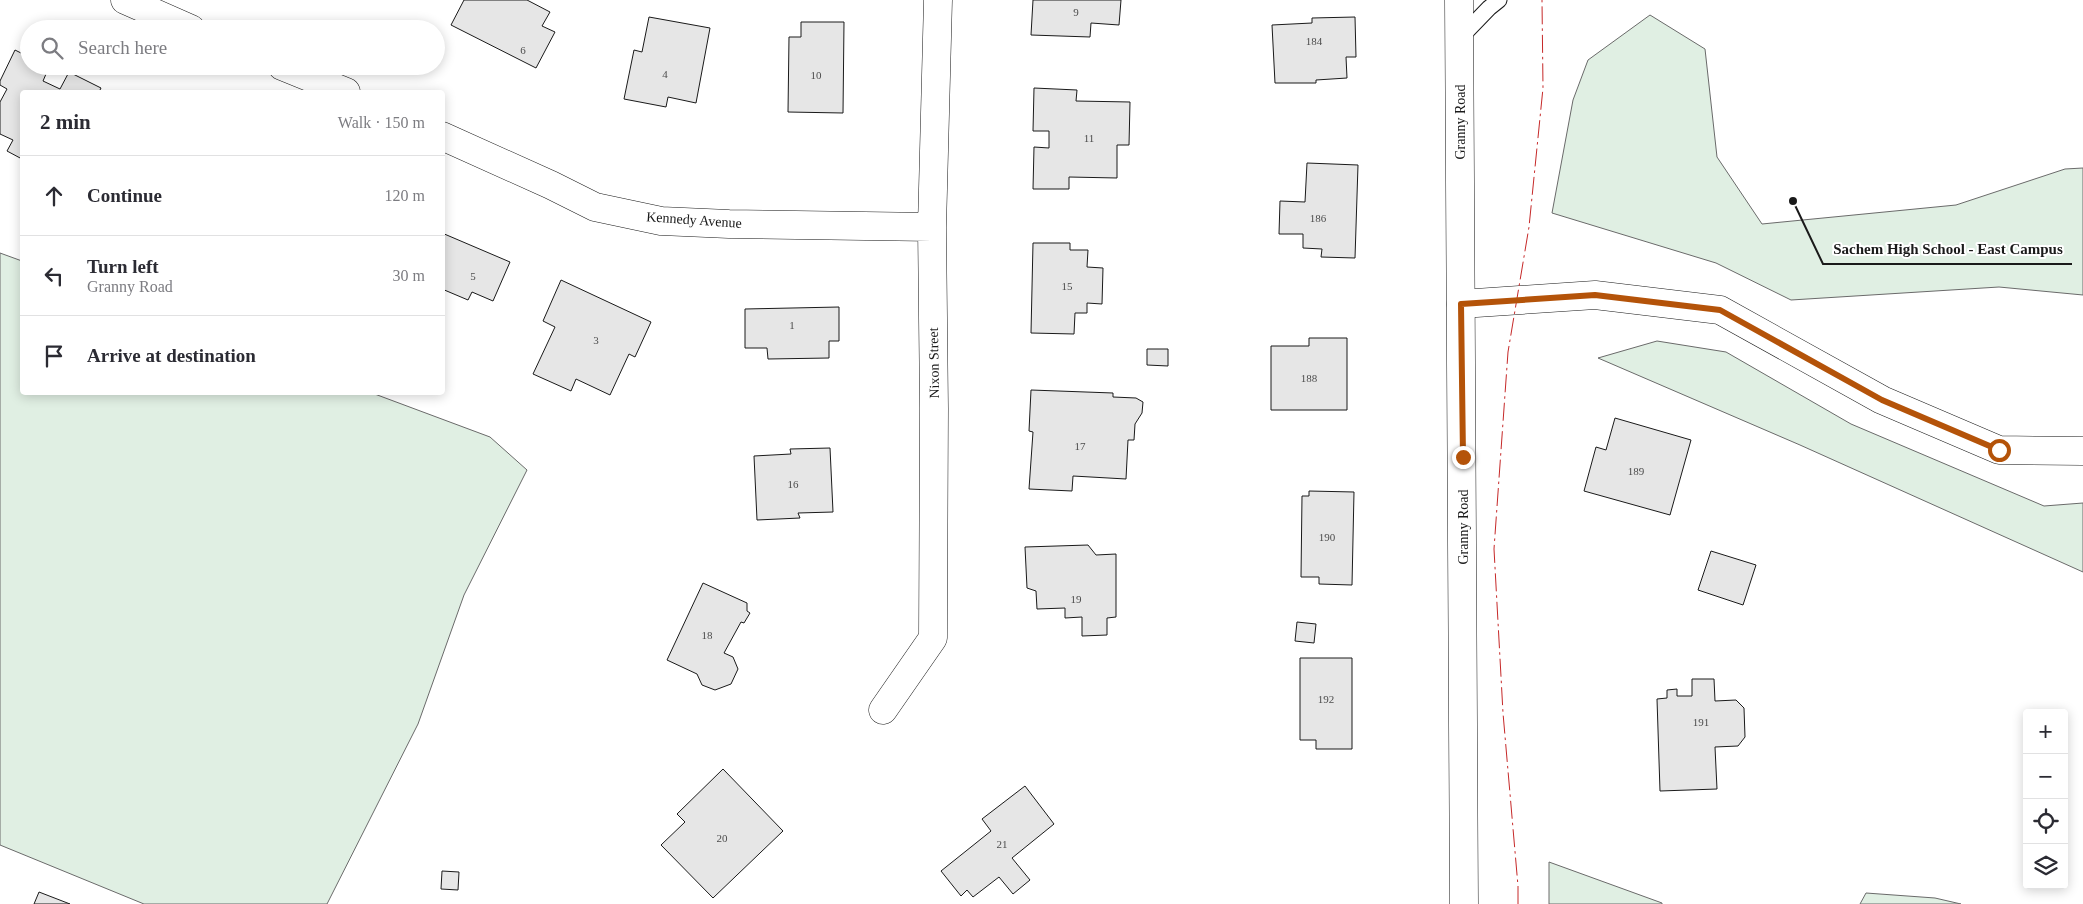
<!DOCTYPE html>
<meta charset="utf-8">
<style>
:root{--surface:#fff;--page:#f7f7f7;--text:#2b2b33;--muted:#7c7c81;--line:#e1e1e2}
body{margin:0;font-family:"Times New Roman",serif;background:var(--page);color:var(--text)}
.controls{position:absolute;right:15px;bottom:15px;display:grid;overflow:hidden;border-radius:5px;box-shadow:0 2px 12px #0003}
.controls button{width:45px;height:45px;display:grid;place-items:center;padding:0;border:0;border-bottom:1px solid var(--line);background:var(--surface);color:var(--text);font:25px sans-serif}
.stop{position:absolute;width:15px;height:15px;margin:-11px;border:4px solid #b45309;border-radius:50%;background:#fff}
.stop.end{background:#b45309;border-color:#fff;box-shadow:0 1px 5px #0008}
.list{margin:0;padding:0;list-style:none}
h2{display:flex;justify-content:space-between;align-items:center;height:65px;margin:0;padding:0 20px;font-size:21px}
h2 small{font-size:16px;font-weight:400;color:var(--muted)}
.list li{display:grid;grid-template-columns:32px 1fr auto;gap:15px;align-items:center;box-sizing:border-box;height:80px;padding:0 20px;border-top:1px solid var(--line)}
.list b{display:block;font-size:19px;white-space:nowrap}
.list p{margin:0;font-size:16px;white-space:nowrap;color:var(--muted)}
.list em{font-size:16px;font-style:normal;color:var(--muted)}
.icon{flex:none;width:28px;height:28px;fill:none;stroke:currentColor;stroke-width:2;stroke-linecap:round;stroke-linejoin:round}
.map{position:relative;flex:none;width:2083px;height:904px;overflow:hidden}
.search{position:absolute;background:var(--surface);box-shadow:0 2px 12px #0003;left:20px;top:20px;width:425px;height:55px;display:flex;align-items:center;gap:12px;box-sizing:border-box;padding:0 18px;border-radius:28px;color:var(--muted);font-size:19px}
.panel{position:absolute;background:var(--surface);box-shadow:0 2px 12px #0003;left:20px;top:90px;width:425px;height:305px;border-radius:5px}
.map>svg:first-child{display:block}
.green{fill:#e0efe3;stroke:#6a6a6a}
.building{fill:#e6e6e6;stroke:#1a1a1a}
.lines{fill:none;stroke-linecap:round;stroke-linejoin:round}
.service-casing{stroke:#1a1a1a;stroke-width:17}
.minor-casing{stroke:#1a1a1a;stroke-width:29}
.tertiary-casing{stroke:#1a1a1a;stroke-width:29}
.service{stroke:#fff;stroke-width:15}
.minor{stroke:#fff;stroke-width:28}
.tertiary{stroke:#fff;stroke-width:28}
.power{stroke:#c62828;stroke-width:1;stroke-dasharray:18 4 2.5 4;stroke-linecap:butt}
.route{stroke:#b45309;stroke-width:6}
.labels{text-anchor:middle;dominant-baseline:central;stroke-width:4;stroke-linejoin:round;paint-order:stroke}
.number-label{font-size:11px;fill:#4d4d4d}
.street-label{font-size:14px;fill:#1a1a1a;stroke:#fff}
.leader{fill:none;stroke:#1a1a1a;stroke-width:2}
.callout-dot{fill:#1a1a1a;stroke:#fff;stroke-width:2}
.callout-label{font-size:15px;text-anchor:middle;font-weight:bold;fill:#1a1a1a;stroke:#fff;stroke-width:4;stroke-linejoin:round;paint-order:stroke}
</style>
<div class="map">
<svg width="2083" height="904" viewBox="0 0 2083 904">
<rect width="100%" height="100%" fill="#fff"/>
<path class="green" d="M1650 15 1705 49 1717 157 1762 224 1956 205 2065 169 2083 168V295L1999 287 1791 300 1716 263 1552 213 1573 100 1588 60Z
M0 253 22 261V392L372 393 490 437 527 470 464 595 418 724 327 904H144L0 845Z
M1657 341 1726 352 1851 424 2044 506 2083 503V572L1800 445 1598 358Z
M1549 862 1662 903V904H1549Z
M1866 893 1935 898 1961 904H1860Z"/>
<path class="building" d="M464 0H527L550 12 542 26 555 32 536 68 451 25Z
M1033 0H1121L1119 25 1091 23 1090 37 1031 35Z
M649 17 710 28 696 103 668 97 666 107 624 99 634 50 642 52Z
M1355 17 1356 57H1346L1347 78 1316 80V83H1275L1272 25 1312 23V18Z
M801 22H844L843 113 788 112 789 37H801Z
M15 50 29 57V66L49 67 43 81 60 89 69 72 101 88 99 92H22V159L7 151 13 140 0 134V102L7 89 0 85V81Z
M1034 88 1077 90 1076 101 1130 102 1129 145H1117V178L1069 177V189H1033L1034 147 1049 148V131H1033Z
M1307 163 1358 165 1355 258 1321 257 1322 249 1303 248V234H1279L1280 201 1305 202Z
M442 233 510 262 493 301 472 292 468 300 442 289Z
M1033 243H1070V250H1088L1087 267 1103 268 1102 304 1087 303V313H1075L1074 334 1031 333Z
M561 280 651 322 635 357 629 354 610 395 576 379 571 391 533 374 555 327 543 321Z
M839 307V341H829V358L768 359 767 348H745V309Z
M1309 338H1347V410H1271V346H1309Z
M1147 349H1168V366L1147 365Z
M1031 390 1113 393V397L1136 398 1143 402 1142 413 1135 424 1134 440H1128L1126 479 1073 476 1072 491 1029 489 1033 432 1029 431Z
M1615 418 1691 440 1670 515 1584 491 1596 447 1606 450Z
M830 448 833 512 798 513 800 518 757 520 754 456 791 454 790 449Z
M1309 491 1354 492 1352 585 1319 584V577H1301L1302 496H1309Z
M1088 545 1096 555 1116 554V617L1107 618V635L1082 636V617L1065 618V608L1037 609 1036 591 1027 588 1025 547Z
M1711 551 1756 565 1743 605 1698 590Z
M703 583 747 603V611L750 613 744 623 741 622 724 653 733 657 738 669 731 684 715 690 702 685 697 674 667 660Z
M1297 622 1316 624 1314 643 1295 641Z
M1300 658H1352V749H1316V740H1300Z
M1692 679H1714L1715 701 1736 700 1744 708 1745 737 1738 746 1715 747 1717 789 1660 791 1657 699 1667 698V690L1677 689V696H1692Z
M723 769 783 831 713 898 661 845 685 822 677 814Z
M1025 786 1054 824 1012 858 1030 880 1013 894 999 877 973 897 967 890 961 896 941 871 991 831 982 819Z
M442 871 459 872 458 890 441 889Z
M39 892 70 904H34Z"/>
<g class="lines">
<g class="service-casing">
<path id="service" d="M1460 38 1489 8 1499 0"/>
</g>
<g class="minor-casing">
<path id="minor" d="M125 0 191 29
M282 66 346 92
M442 136 551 185 595 207 661 221 729 224 932 227
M1461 304 1595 295 1720 310 1882 400 1999 450 2083 451
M883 710 933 638 934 408 932 227 938 0"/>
</g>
<g class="tertiary-casing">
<path id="tertiary" d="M1459 0 1464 904"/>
</g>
<use href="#service" class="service"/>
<use href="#minor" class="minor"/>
<use href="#tertiary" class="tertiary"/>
<path class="power" d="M1518 904V886L1503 713 1494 549 1508 352 1529 227 1543 88 1542 0"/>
</g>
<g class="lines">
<path class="route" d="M1463 457 1461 304 1595 295 1720 310 1882 400 1999 450"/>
</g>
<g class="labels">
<g class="number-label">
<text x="1076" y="12">9</text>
<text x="1314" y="41">184</text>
<text x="523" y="50">6</text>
<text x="665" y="74">4</text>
<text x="816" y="75">10</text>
<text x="1089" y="138">11</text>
<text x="1318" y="218">186</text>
<text x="473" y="276">5</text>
<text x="1067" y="286">15</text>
<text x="792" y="325">1</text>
<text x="596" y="340">3</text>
<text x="1309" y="378">188</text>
<text x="1080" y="446">17</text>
<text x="1636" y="471">189</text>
<text x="793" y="484">16</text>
<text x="1327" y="537">190</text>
<text x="1076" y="599">19</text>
<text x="707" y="635">18</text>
<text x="1326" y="699">192</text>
<text x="1701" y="722">191</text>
<text x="722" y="838">20</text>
<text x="1002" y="844">21</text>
</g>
<g class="street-label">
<text transform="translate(1460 122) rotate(-90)">Granny Road</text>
<text transform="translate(694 220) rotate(4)">Kennedy Avenue</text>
<text transform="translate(934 363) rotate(-91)">Nixon Street</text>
<text transform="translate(1463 527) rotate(-90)">Granny Road</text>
</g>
</g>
<path class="leader" d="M1793 201L1823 264H2072"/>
<circle class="callout-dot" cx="1793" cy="201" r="5"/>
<g class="callout-label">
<text x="1948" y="254">Sachem High School - East Campus</text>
</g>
</svg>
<div class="controls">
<button>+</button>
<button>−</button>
<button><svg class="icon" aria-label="locate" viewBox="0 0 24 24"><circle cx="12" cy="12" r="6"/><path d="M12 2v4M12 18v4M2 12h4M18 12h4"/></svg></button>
<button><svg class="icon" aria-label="layers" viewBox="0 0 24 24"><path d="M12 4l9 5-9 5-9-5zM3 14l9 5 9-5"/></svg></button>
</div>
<div class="stop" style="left:1999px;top:450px"></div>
<div class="stop end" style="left:1463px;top:457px"></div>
<div class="search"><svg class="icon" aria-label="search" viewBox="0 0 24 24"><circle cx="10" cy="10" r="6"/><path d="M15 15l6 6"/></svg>Search here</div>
<section class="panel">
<h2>2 min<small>Walk · 150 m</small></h2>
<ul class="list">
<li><svg class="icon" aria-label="ahead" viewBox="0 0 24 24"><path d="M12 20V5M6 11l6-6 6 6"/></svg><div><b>Continue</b></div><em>120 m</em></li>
<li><svg class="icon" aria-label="left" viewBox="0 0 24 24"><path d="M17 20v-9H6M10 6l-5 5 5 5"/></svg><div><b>Turn left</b><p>Granny Road</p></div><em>30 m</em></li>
<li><svg class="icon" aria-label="arrive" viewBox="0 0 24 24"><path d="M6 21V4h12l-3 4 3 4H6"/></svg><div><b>Arrive at destination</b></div></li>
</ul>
</section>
</div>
